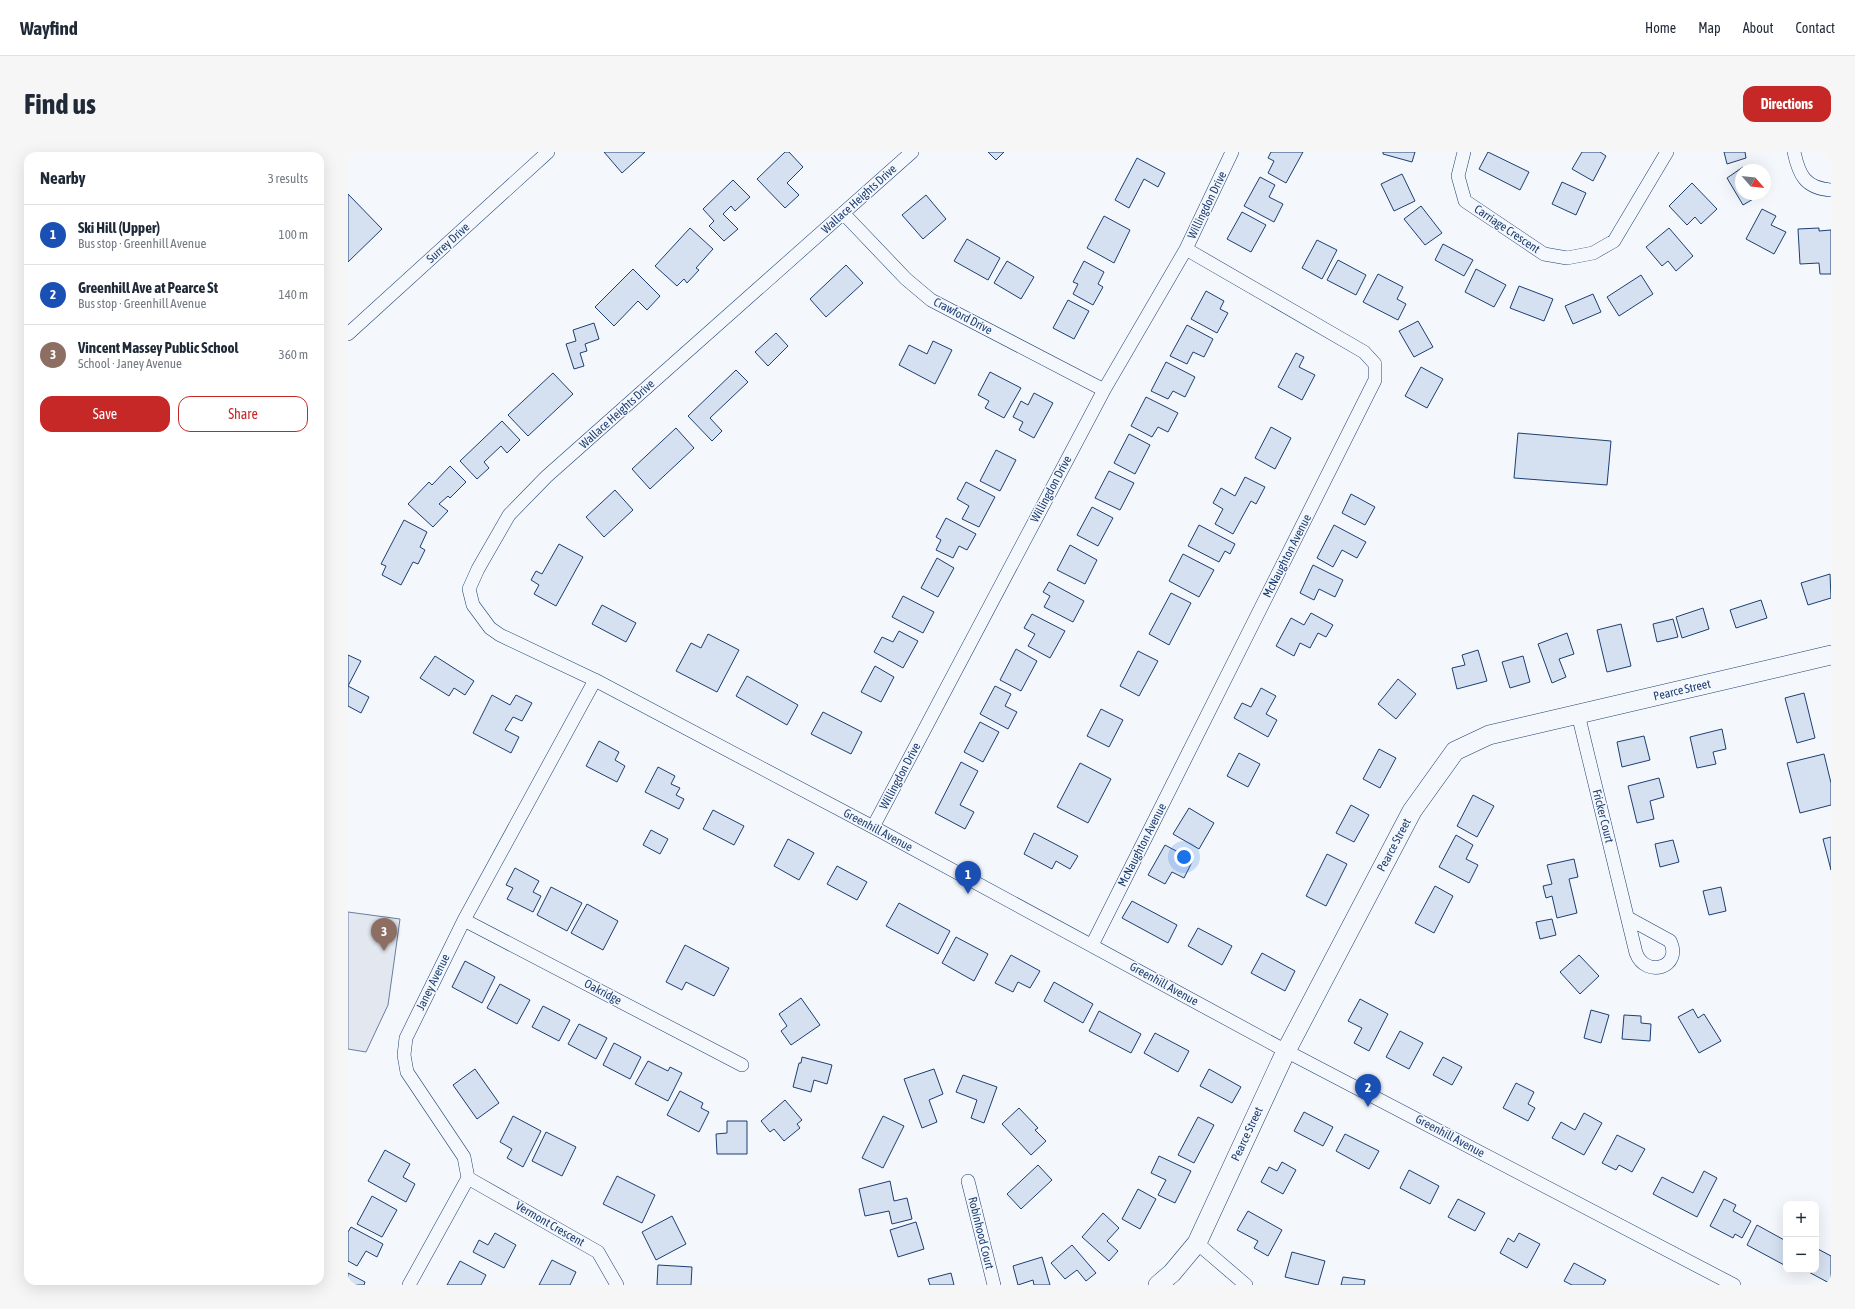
<!DOCTYPE html>
<meta charset="utf-8">
<style>
:root{--surface:#fff;--page:#f6f6f7;--text:#1f2937;--muted:#747a83;--line:#e0e1e3;--accent:#c62828}
body{margin:0;font-family:"Asap Condensed",sans-serif;background:var(--page);color:var(--text)}
.controls{position:absolute;right:12px;bottom:12px;display:grid;overflow:hidden;border-radius:8px;box-shadow:0 4px 16px #0002}
.controls button{width:36px;height:36px;display:grid;place-items:center;padding:0;border:0;border-bottom:1px solid var(--line);background:var(--surface);color:var(--text);font:20px sans-serif}
.compass{position:absolute;left:1387px;top:12px;width:36px;height:36px;border-radius:50%;background:var(--surface);box-shadow:0 4px 16px #0002;rotate:118deg}
.you{position:absolute;left:836px;top:705px;width:14px;height:14px;margin:-10px;border:3px solid #fff;border-radius:50%;background:#1a73e8;box-shadow:0 0 0 6px #1a73e833}
.badge{display:grid;place-items:center;width:26px;height:26px;border-radius:50%;background:var(--accent);color:#fff;font-size:13px;font-weight:700}
.pin{position:absolute;translate:-50% -33px;filter:drop-shadow(0 1px 2px #0008)}
.pin::after{content:'';position:absolute;top:21px;width:14px;height:12px;background:inherit;clip-path:polygon(0 0,100% 0,50% 100%)}
.list{margin:0;padding:0;list-style:none}
h2{display:flex;justify-content:space-between;align-items:center;height:52px;margin:0;padding:0 16px;font-size:17px}
h2 small{font-size:13px;font-weight:400;color:var(--muted)}
.list li{display:grid;grid-template-columns:26px 1fr auto;gap:12px;align-items:center;box-sizing:border-box;height:60px;padding:0 16px;border-top:1px solid var(--line)}
.list b{display:block;font-size:15px;white-space:nowrap}
.list p{margin:0;font-size:13px;white-space:nowrap;color:var(--muted)}
.list em{font-size:13px;font-style:normal;color:var(--muted)}
.actions{display:flex;gap:8px;padding:12px 16px}
.actions a{flex:1;padding:9px 0;border:1px solid var(--accent);border-radius:12px;text-align:center;font-size:14px;color:var(--accent)}
.actions .main{background:var(--accent);color:#fff}
.map{position:relative;flex:none;width:1483px;height:1133px;overflow:hidden;border-radius:12px}
header{display:flex;align-items:center;gap:24px;box-sizing:border-box;height:56px;padding:0 20px;background:var(--surface);border-bottom:1px solid var(--line)}
header strong{font-size:19px}
nav{display:flex;gap:22px;margin-inline-start:auto;font-size:14px}
.intro{display:flex;align-items:center;justify-content:space-between;box-sizing:border-box;height:96px;padding:0 24px}
h1{margin:0;font-size:28px}
.button{padding:10px 18px;border-radius:12px;background:var(--accent);color:#fff;font-size:14px;font-weight:700}
main{display:flex;gap:24px;padding:0 24px}
aside{flex:1;background:var(--surface);border-radius:12px;box-shadow:0 4px 16px #0002}
.map>svg:first-child{display:block}
.parking{fill:#e3e8f0;stroke:#687fa3}
.building{fill:#d5e0f0;stroke:#1d3f73}
.lines{fill:none;stroke-linecap:round;stroke-linejoin:round}
.street-casing{stroke:#1d3f73;stroke-width:14}
.secondary-casing{stroke:#1d3f73;stroke-width:20}
.street{stroke:#f4f7fb;stroke-width:13}
.secondary{stroke:#f4f7fb;stroke-width:19}
.labels{text-anchor:middle;dominant-baseline:central;stroke-width:3;stroke-linejoin:round;paint-order:stroke}
.street-label{font-size:12px;fill:#1d3f73;stroke:#f4f7fb}
</style>
<header>
<strong>Wayfind</strong>
<nav><a>Home</a><a>Map</a><a>About</a><a>Contact</a></nav>
</header>
<div class="intro"><h1>Find us</h1><a class="button">Directions</a></div>
<main>
<aside>
<h2>Nearby<small>3 results</small></h2>
<ul class="list">
<li><span class="badge" style="background:#1a4fb4">1</span><div><b>Ski Hill (Upper)</b><p>Bus stop · Greenhill Avenue</p></div><em>100 m</em></li>
<li><span class="badge" style="background:#1a4fb4">2</span><div><b>Greenhill Ave at Pearce St</b><p>Bus stop · Greenhill Avenue</p></div><em>140 m</em></li>
<li><span class="badge" style="background:#8d6e63">3</span><div><b>Vincent Massey Public School</b><p>School · Janey Avenue</p></div><em>360 m</em></li>
</ul>
<div class="actions"><a class="main">Save</a><a>Share</a></div>
</aside>
<div class="map">
<svg width="1483" height="1133" viewBox="0 0 1483 1133">
<rect width="100%" height="100%" fill="#f4f7fb"/>
<path class="parking" d="M0 760 52 767 40 853 18 900 0 897Z"/>
<path class="building" d="M256 0H297L274 21Z
M437 0H441L455 15 439 31 451 43 437 56 409 27Z
M640 0H656L648 8Z
M923 0H955L938 31 920 21 926 9 920 6Z
M1035 0H1067L1064 10 1035 2Z
M1140 0 1181 20 1172 38 1131 17Z
M1234 0H1252L1258 4 1245 29 1224 17Z
M1376 0H1397L1398 6 1379 12Z
M789 6 817 21 810 35 796 27 781 56 767 48Z
M1395 15 1397 18H1393V42L1412 43 1395 53 1379 26Z
M1054 22 1067 49 1046 59 1033 32Z
M912 25 927 33 921 45 935 52 926 70 896 54Z
M385 28 402 45 387 59 383 54 375 62 390 77 376 89 361 74 366 69 355 57Z
M1214 30 1238 41 1228 63 1204 52Z
M1344 31 1369 57 1353 72 1347 65 1339 73 1321 54Z
M0 42 34 77 0 110Z
M578 43 598 67 575 87 554 63Z
M1073 54 1094 81 1077 93 1056 67Z
M1414 57 1428 64 1423 73 1438 80 1426 102 1398 87Z
M894 60 918 73 903 100 879 87Z
M756 64 782 78 766 111 739 96Z
M342 76 365 97 348 116 351 118 339 131 336 127 329 134 307 114Z
M1321 76 1345 104 1328 119 1320 109 1314 114 1298 95Z
M1471 76V79L1483 78V122H1472L1471 111 1452 112 1450 77Z
M619 87 652 106 640 128 606 109Z
M969 88 989 98 974 127 954 116Z
M1095 92 1125 108 1116 124 1087 108Z
M990 108 1018 123 1008 143 979 128Z
M659 109 686 125 673 147 646 131Z
M736 109 756 120 750 132 755 135 745 153 725 142 730 132 725 130Z
M498 113 515 131 478 165 462 147Z
M285 117 312 144 299 158 290 149 266 174 247 155Z
M1128 117 1158 133 1146 155 1117 140Z
M1030 122 1055 135 1049 147 1058 152 1050 168 1015 150Z
M1293 123 1305 142 1271 164 1259 145Z
M1171 134 1205 147 1196 169 1162 156Z
M858 139 876 149 872 157 880 161 869 181 843 167Z
M1245 142 1253 160 1225 172 1217 154Z
M720 148 741 159 726 187 705 176Z
M1070 169 1085 195 1066 205 1051 179Z
M246 171 251 187 237 192 239 199 232 201 236 214 226 217 218 192 228 189 225 178Z
M839 173 865 187 856 205 845 200 839 212 822 204Z
M428 181 440 194 420 214 407 200Z
M585 189 604 198 587 232 551 213 561 193 579 202Z
M948 201 956 205 951 215 967 223 954 248 930 235Z
M818 210 847 225 837 245 825 239 820 247 803 239Z
M1073 215 1095 227 1079 256 1057 244Z
M388 218 400 230 362 266 374 279 364 289 340 264Z
M642 220 673 236 656 266 637 256 641 249 630 243Z
M205 221 225 242 180 284 160 263Z
M686 241 705 251 686 286 671 278 675 270 665 265 673 249 680 253Z
M798 245 830 261 820 280 810 275 804 285 783 274Z
M154 269 172 288 159 301 153 294 136 310 141 316 129 327 112 309Z
M923 275 943 286 927 317 907 306Z
M328 276 346 296 302 337 284 317Z
M1170 281 1263 289 1259 333 1166 326Z
M781 282 802 293 787 322 766 311Z
M648 298 668 308 652 339 632 329Z
M102 314 118 330 102 346 100 344 91 352 100 359 85 375 60 352 81 330 84 333Z
M761 319 786 331 772 358 747 346Z
M897 325 917 335 908 352 903 349 885 382 867 372 875 357 865 351 873 336 887 344Z
M618 330 647 345 631 375 614 367 621 354 609 347Z
M267 338 285 358 256 385 238 365Z
M1003 342 1027 355 1017 373 994 361Z
M744 355 765 366 750 394 729 383Z
M598 366 628 382 619 398 611 394 605 406 588 398 593 388 588 385Z
M56 368 79 380 72 395 77 398 70 412 65 410 53 433 34 423 38 414 33 412Z
M851 373 887 392 882 402 877 399 871 410 840 394Z
M986 373 1018 390 1009 406 994 398 985 415 969 406Z
M211 392 235 405 208 454 186 442 191 433 183 428 188 419 194 422Z
M722 393 749 408 737 432 709 418Z
M835 402 866 418 851 445 821 429Z
M589 406 606 416 590 445 573 436Z
M965 413 995 428 987 445 971 437 966 448 952 441Z
M1482 422 1483 446 1460 453 1453 431Z
M701 430 736 449 725 470 696 455 702 444 695 440Z
M823 441 843 451 821 493 801 482Z
M555 444 586 460 575 481 544 465Z
M1413 448 1419 466 1388 476 1382 458Z
M254 453 288 471 278 490 244 472Z
M1355 456 1361 477 1334 486 1328 465Z
M963 461 985 473 978 485 970 481 962 496 952 491 946 504 928 494 943 466 956 473Z
M684 462 717 479 702 506 680 494 687 482 676 476Z
M1325 467 1330 485 1309 490 1305 472Z
M1273 472 1283 514 1259 520 1249 478Z
M551 479 570 489 555 516 526 500 534 485 545 490Z
M1219 481 1226 502 1211 507 1218 525 1204 531 1190 492Z
M360 482 391 498 369 540 328 519 343 491 353 496Z
M668 497 689 509 673 539 652 528Z
M1130 498 1139 529 1109 537 1104 516 1117 513 1114 503Z
M790 499 810 509 791 544 772 534Z
M0 503 13 509 0 534Z
M87 504 126 529 117 543 106 536 101 544 72 526Z
M1175 504 1182 530 1162 536 1154 510Z
M527 514 546 525 533 550 513 540Z
M399 524 450 553 439 573 388 544Z
M1050 527 1068 542 1048 567 1030 552Z
M0 534 21 545 13 561 0 554Z
M647 534 663 542 657 554 669 560 660 577 632 562Z
M913 536 928 544 918 562 929 568 920 585 886 566 894 551 903 555Z
M1456 541 1467 586 1449 591 1437 546Z
M144 543 162 553 168 543 184 551 174 569 165 565 157 578 171 585 163 601 125 581Z
M753 557 775 568 761 595 739 584Z
M475 560 514 580 503 602 463 582Z
M632 570 651 580 635 610 616 600Z
M1374 577 1378 597 1365 600 1368 612 1349 616 1342 585Z
M1296 584 1302 608 1274 615 1269 590Z
M251 589 271 600 267 608 277 614 269 630 238 614Z
M1031 597 1048 606 1032 636 1015 627Z
M891 601 912 612 900 635 879 624Z
M1476 602 1483 631V653L1452 661 1439 611Z
M613 610 630 619 612 653 626 660 617 677 587 661Z
M732 611 763 627 740 671 709 655Z
M310 615 327 624 323 632 332 636 328 643 336 647 331 657 297 640Z
M1311 626 1316 645 1302 649 1306 667 1289 671 1280 634Z
M1125 643 1146 654 1129 685 1109 674Z
M1003 653 1021 663 1006 690 988 681Z
M841 656 866 671 851 697 825 682Z
M365 658 396 674 386 693 355 677Z
M303 678 320 687 312 702 295 693Z
M686 681 730 704 722 717 708 709 704 717 676 702Z
M1108 683 1125 693 1118 707 1130 713 1121 731 1091 715Z
M1483 685V718L1475 687Z
M440 687 466 701 451 728 426 714Z
M1325 688 1331 710 1312 715 1307 692Z
M817 693 845 708 836 726 824 720 817 732 800 723Z
M979 702 999 712 978 754 958 744Z
M1226 707 1230 725 1221 727 1229 761 1209 766 1204 744 1198 746 1195 734 1204 732 1199 713Z
M489 714 519 730 509 748 479 732Z
M167 716 191 729 185 740 193 744 185 760 159 747 165 736 158 733Z
M1087 734 1105 744 1086 781 1067 771Z
M203 735 234 751 219 779 189 763Z
M1373 735 1378 759 1361 763 1355 739Z
M784 749 829 773 820 791 774 766Z
M551 751 602 779 590 802 538 774Z
M239 752 270 769 255 798 223 781Z
M1204 767 1208 783 1192 787 1188 770Z
M850 776 884 794 874 813 840 794Z
M608 785 640 802 626 829 594 811Z
M337 793 381 816 366 844 338 830 334 838 318 830Z
M914 801 947 819 937 839 903 821Z
M663 803 692 819 682 836 670 830 665 840 647 831Z
M1231 803 1251 824 1232 842 1212 820Z
M117 809 147 825 134 851 104 835Z
M706 830 745 852 735 871 696 849Z
M152 832 182 848 169 872 139 856Z
M453 846 472 873 443 893 433 879 439 874 431 862Z
M1012 847 1040 862 1021 899 1006 891 1014 876 1000 869Z
M195 854 222 868 211 889 184 875Z
M1345 857 1350 866 1356 862 1373 889 1351 901 1330 865Z
M1243 858 1261 863 1253 891 1236 886Z
M751 859 793 882 783 901 741 879Z
M1276 863 1293 864V871L1303 872 1302 889 1274 887Z
M231 872 259 886 248 907 220 892Z
M1052 879 1075 891 1061 917 1038 905Z
M807 881 841 899 830 920 796 901Z
M266 891 293 905 282 927 255 913Z
M454 905 484 913 479 932 466 928 463 940 445 935 451 911H453Z
M1095 905 1114 915 1104 933 1085 923Z
M300 909 320 919 322 915 334 921 320 949 287 932Z
M127 917 151 951 129 967 105 933Z
M586 917 595 942 581 948 589 970 574 976 556 927Z
M861 917 893 935 884 951 852 934Z
M615 923 649 935 636 971 623 966 629 948 608 940Z
M1168 931 1186 940 1180 952 1187 956 1180 969 1155 956Z
M332 939 355 951 353 956 361 960 351 980 319 963Z
M437 948 454 968 449 972 452 976 436 989 426 977 422 980 413 969Z
M671 956 690 976 687 978 698 989 683 1003 654 972Z
M956 960 985 975 975 994 946 979Z
M1236 961 1254 971 1236 1003 1204 986 1213 970 1227 978Z
M165 964 193 979 175 1015 159 1006 164 997 152 990Z
M535 964 556 974 535 1016 514 1006Z
M850 965 866 973 846 1011 830 1003Z
M379 969H399V1002H369L368 982 379 981Z
M198 980 228 995 214 1024 184 1009Z
M997 982 1031 999 1021 1017 988 999Z
M1269 983 1297 997 1284 1020 1271 1013 1268 1018 1254 1011Z
M37 998 62 1012 55 1025 67 1032 58 1050 20 1029Z
M811 1004 843 1019 827 1051 810 1043 818 1028 803 1021Z
M934 1010 948 1018 935 1042 913 1030 921 1015 929 1019Z
M690 1013 704 1028 673 1057 659 1042Z
M1061 1018 1091 1034 1082 1052 1052 1036Z
M1356 1019 1369 1026 1349 1065 1305 1042 1314 1025 1345 1041Z
M269 1024 307 1043 294 1071 255 1052Z
M542 1029 546 1049 559 1046 564 1067 544 1072 541 1059 517 1064 511 1037Z
M790 1037 808 1047 792 1077 774 1067Z
M24 1044 49 1058 34 1085 9 1072Z
M1110 1047 1137 1061 1127 1079 1100 1065Z
M1376 1047 1388 1053 1385 1059 1403 1069 1394 1086 1387 1082 1385 1086 1362 1074Z
M900 1059 934 1078 920 1104 906 1096 910 1089 889 1078Z
M755 1061 771 1076 759 1089 770 1099 761 1109 734 1085Z
M324 1064 338 1092 308 1108 294 1080Z
M568 1070 576 1097 550 1105 542 1078Z
M1409 1073 1438 1089V1114L1399 1093Z
M3 1075 35 1092 29 1105 18 1099 9 1114 0 1109V1080Z
M147 1081 168 1093 156 1116 125 1100 131 1088 140 1093Z
M1171 1081 1192 1092 1179 1116 1152 1101 1160 1086 1166 1090Z
M724 1093 748 1121 738 1129 729 1118 717 1127 703 1111Z
M1468 1096 1483 1104V1132L1457 1118H1468Z
M944 1100 977 1109 970 1133 937 1125Z
M694 1105 702 1133H686L685 1128 670 1133 665 1114Z
M204 1108 228 1120 222 1133H191Z
M112 1109 138 1123 133 1133H99Z
M1226 1111 1258 1128 1255 1133H1224L1216 1129Z
M310 1113 344 1115 343 1133H309Z
M0 1121 17 1130 16 1133H0Z
M603 1121 606 1133H582L580 1127Z
M995 1125 1017 1128 1016 1133H993Z"/>
<g class="lines">
<g class="street-casing">
<path id="street" d="M564 0 198 325 161 363 130 417 121 437 125 453 142 476 152 483 247 528 525 675 938 899 1386 1133
M1116 0 1110 24 1117 49 1196 102 1219 106 1245 101 1266 89 1319 0
M1446 0C1451 23 1457 36 1483 38
M495 61 558 127 583 148 756 238
M0 182 200 0
M1230 562 1288 801C1298 827 1335 815 1322 789L1280 766
M525 675 756 238 838 97 884 0
M116 768 394 913
M744 793 1027 228V212L1016 200 838 97
M120 1026 250 1100 269 1133
M620 1029 646 1133
M849 1091 898 1133
M61 1133 120 1026 116 1005 59 920 56 903 58 886 116 768 247 528"/>
</g>
<g class="secondary-casing">
<path id="secondary" d="M810 1133 824 1121 849 1091 938 899 1064 659 1107 599 1141 583 1483 503"/>
</g>
<use href="#street" class="street"/>
<use href="#secondary" class="secondary"/>
</g>
<g class="labels">
<g class="street-label">
<text transform="translate(511 47) rotate(-42)">Wallace Heights Drive</text>
<text transform="translate(859 53) rotate(-64)">Willingdon Drive</text>
<text transform="translate(1159 77) rotate(34)">Carriage Crescent</text>
<text transform="translate(100 91) rotate(-42)">Surrey Drive</text>
<text transform="translate(615 164) rotate(28)">Crawford Drive</text>
<text transform="translate(269 262) rotate(-42)">Wallace Heights Drive</text>
<text transform="translate(703 337) rotate(-62)">Willingdon Drive</text>
<text transform="translate(939 404) rotate(-63)">McNaughton Avenue</text>
<text transform="translate(1334 538) rotate(-13)">Pearce Street</text>
<text transform="translate(552 624) rotate(-62)">Willingdon Drive</text>
<text transform="translate(1255 664) rotate(76)">Fricker Court</text>
<text transform="translate(530 678) rotate(28)">Greenhill Avenue</text>
<text transform="translate(794 693) rotate(-63)">McNaughton Avenue</text>
<text transform="translate(1046 693) rotate(-62)">Pearce Street</text>
<text transform="translate(85 830) rotate(-64)">Janey Avenue</text>
<text transform="translate(816 832) rotate(29)">Greenhill Avenue</text>
<text transform="translate(255 840) rotate(28)">Oakridge</text>
<text transform="translate(899 982) rotate(-65)">Pearce Street</text>
<text transform="translate(1102 984) rotate(28)">Greenhill Avenue</text>
<text transform="translate(202 1072) rotate(30)">Vermont Crescent</text>
<text transform="translate(633 1081) rotate(76)">Robinhood Court</text>
</g>
</g>
</svg>
<div class="controls">
<button>+</button>
<button>−</button>
</div>
<svg class="compass" viewBox="-18 -18 36 36"><path d="M0-13l5 13h-10z" fill="#e53935"/><path d="M0 13l5-13h-10z" fill="#747a83"/></svg>
<div class="you"></div>
<div class="pin badge" style="left:620px;top:742px;background:#1a4fb4">1</div>
<div class="pin badge" style="left:1020px;top:955px;background:#1a4fb4">2</div>
<div class="pin badge" style="left:36px;top:799px;background:#8d6e63">3</div>
</div>
</main>
